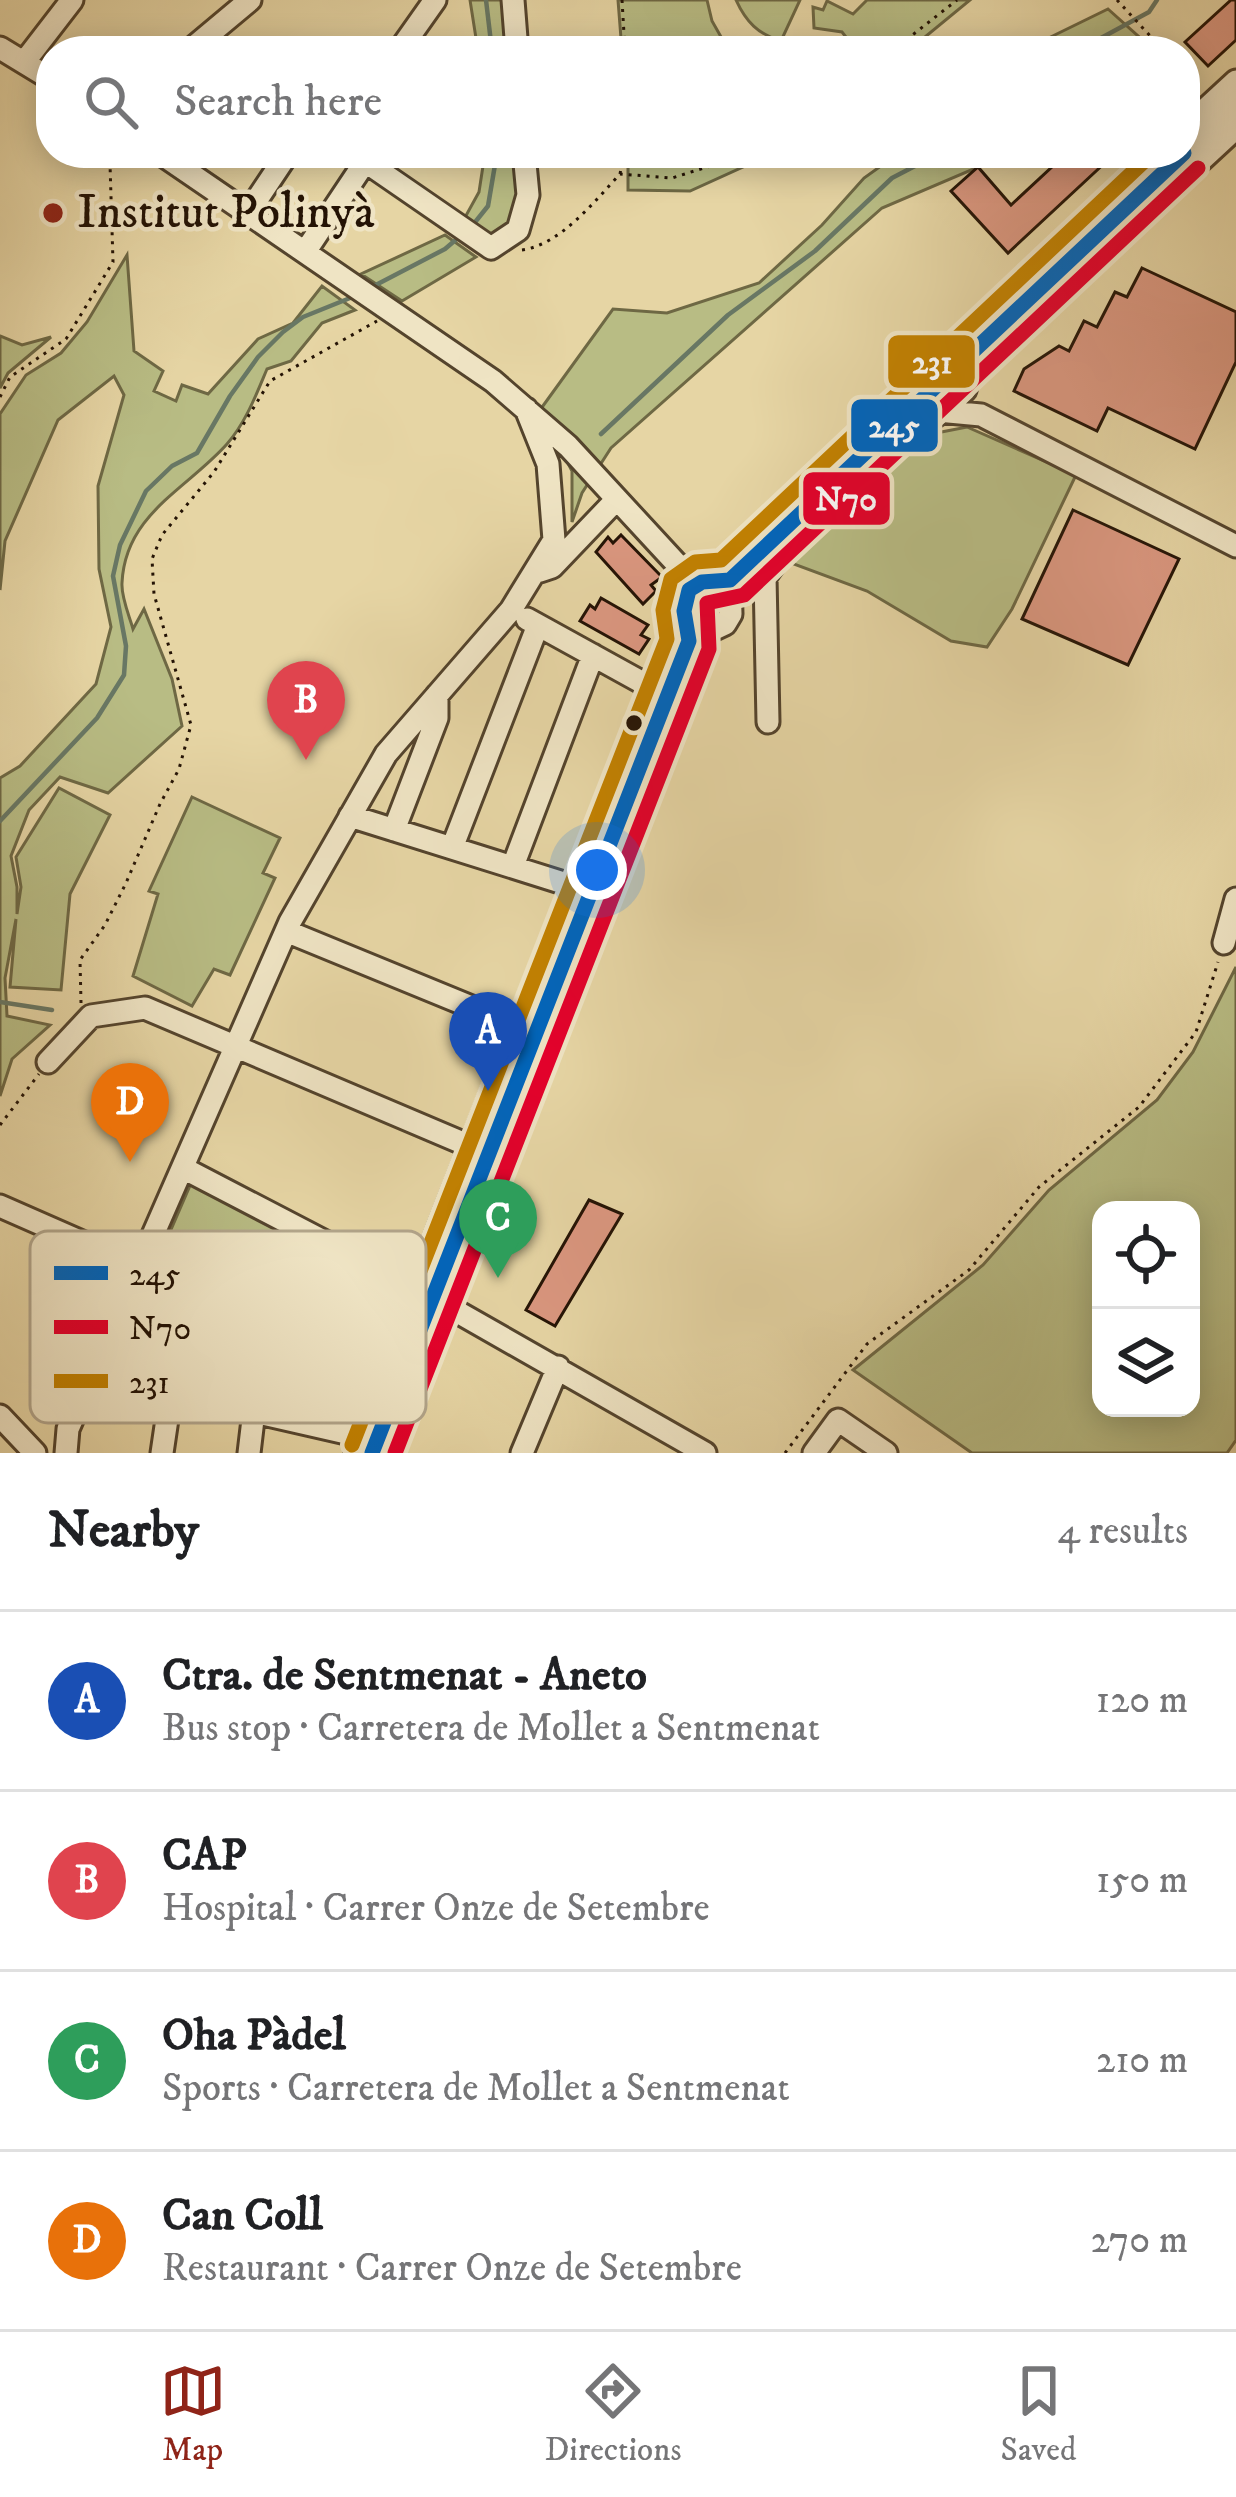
<!DOCTYPE html>
<meta charset="utf-8">
<style>
:root{--surface:#fff;--page:#f6f6f6;--text:#202124;--muted:#757577;--line:#e0e0e0;--accent:#8f2418}
body{margin:0;font-family:"IM FELL DW Pica",serif;background:var(--page);color:var(--text)}
.controls{position:absolute;right:36px;bottom:36px;display:grid;overflow:hidden;border-radius:24px;box-shadow:0 6px 30px #0003}
.controls button{width:108px;height:108px;display:grid;place-items:center;padding:0;border:0;border-bottom:3px solid var(--line);background:var(--surface);color:var(--text);font:60px sans-serif}
.you{position:absolute;left:597px;top:870px;width:42px;height:42px;margin:-30px;border:9px solid #fff;border-radius:50%;background:#1a73e8;box-shadow:0 0 0 18px #1a73e833}
.badge{display:grid;place-items:center;width:78px;height:78px;border-radius:50%;background:var(--accent);color:#fff;font-size:39px;font-weight:700}
.pin{position:absolute;translate:-50% -99px;filter:drop-shadow(0 3px 6px #0008)}
.pin::after{content:'';position:absolute;top:63px;width:42px;height:36px;background:inherit;clip-path:polygon(0 0,100% 0,50% 100%)}
.list{margin:0;padding:0;list-style:none}
h2{display:flex;justify-content:space-between;align-items:center;height:156px;margin:0;padding:0 48px;font-size:51px}
h2 small{font-size:39px;font-weight:400;color:var(--muted)}
.list li{display:grid;grid-template-columns:78px 1fr auto;gap:36px;align-items:center;box-sizing:border-box;height:180px;padding:0 48px;border-top:3px solid var(--line)}
.list b{display:block;font-size:45px;white-space:nowrap}
.list p{margin:0;font-size:39px;white-space:nowrap;color:var(--muted)}
.list em{font-size:39px;font-style:normal;color:var(--muted)}
.icon{flex:none;width:66px;height:66px;fill:none;stroke:currentColor;stroke-width:2;stroke-linecap:round;stroke-linejoin:round}
.map{position:relative;flex:none;width:1236px;height:1453px;overflow:hidden}
.search{position:absolute;background:var(--surface);box-shadow:0 6px 30px #0003;left:36px;right:36px;top:36px;height:132px;display:flex;align-items:center;gap:30px;box-sizing:border-box;padding:0 42px;border-radius:48px;color:var(--muted);font-size:45px}
.sheet{height:876px;background:var(--surface)}
nav{display:flex;justify-content:space-around;align-items:center;box-sizing:border-box;height:168px;border-top:3px solid var(--line);background:var(--surface);font-size:33px;color:var(--muted)}
nav a{display:grid;justify-items:center;gap:6px}
nav .on{color:var(--accent)}
.map>svg:first-child{display:block}
.green{fill:#b8bc84;stroke:#6e6844;stroke-width:3;fill-rule:evenodd}
.lines{fill:none;stroke-linecap:round;stroke-linejoin:round}
.stream{stroke:#687764;stroke-width:4.5}
.building{fill:#db9780;stroke:#241305;stroke-width:3}
.minor-casing{stroke:#54442d;stroke-width:27}
.path{stroke:#241305;stroke-width:3;stroke-dasharray:3 6;stroke-linecap:butt}
.minor{stroke:#efe4c4;stroke-width:21}
.bus-1-casing{stroke:#efe4c4;stroke-width:24}
.bus-2-casing{stroke:#efe4c4;stroke-width:24}
.bus-3-casing{stroke:#efe4c4;stroke-width:24}
.bus-1{stroke:#0065bd;stroke-width:15}
.bus-2{stroke:#e4002b;stroke-width:15}
.bus-3{stroke:#c28101;stroke-width:15}
.poi-dot{fill:#8f2418;stroke:#efe4c4;stroke-width:4.5}
.bus-dot{fill:#241305;stroke:#efe4c4;stroke-width:4.5}
.labels{text-anchor:middle;dominant-baseline:central;stroke-width:9;stroke-linejoin:round;paint-order:stroke}
.poi-label{font-size:48px;fill:#241305;stroke:#efe4c4;text-anchor:start}
.key{fill:#efe4c4;stroke:#b2a58b;stroke-width:3}
.key-label{font-size:33px;fill:#241305}
.line-badge{stroke:#efe4c4;stroke-width:4.5}
.badge-label{font-size:33px;text-anchor:middle;font-weight:bold;fill:#fff}
</style>
<div class="map">
<svg width="1236" height="1453" viewBox="0 0 1236 1453">
<rect width="100%" height="100%" fill="#e6d5a4"/>
<filter id="stains"><feTurbulence type="fractalNoise" baseFrequency=".00167" numOctaves="4"/><feColorMatrix values="0 0 0 0 .2 0 0 0 0 .09 0 0 0 0 .02 0 0 0 .5 -.17"/></filter>
<radialGradient id="worn" r=".72"><stop offset=".6" stop-color="#630" stop-opacity="0"/><stop offset="1" stop-color="#630" stop-opacity=".3"/></radialGradient>
<path class="green" d="M470 0H504L509 51H478Z
M618 0H707L712 21 729 51H622Z
M736 0H800L781 41C758 34 746 22 736 0Z
M867 0H970L908 51H850L853 46 842 32 814 28 813 7 823 10 827 1 853 14Z
M1108 9 1138 36 1118 51H1022Z
M485 153H518C521 189 522 210 496 238L482 234 463 221 479 192Z
M628 153H789L752 163 690 191 628 190Z
M899 153H993L976 168 882 208 611 448 582 493 572 522V471L540 410 613 309 667 313 759 283 822 225 864 178Z
M445 235 476 257 402 301 361 274Z
M127 255 134 351 163 371 154 391 176 401 182 385 208 394 258 339 293 323 322 286 355 310 322 323 291 361 267 369C256 395 246 422 227 444 187 489 125 514 122 583 121 597 129 615 133 629L144 609 172 679 182 726 108 793 60 777 29 810 11 856 17 887V914L21 887 16 857 59 788 110 815 70 894 61 990 10 987 16 919 5 978 7 1016 50 1025 12 1059 0 1096V778L20 766 96 684 111 627 99 569 98 486 124 395 114 376 58 420 5 541 0 590V414L26 375 61 353 87 322Z
M0 336 22 345 51 337 8 373 0 388Z
M967 427 1076 475 1012 609 987 647 951 641 867 591 791 563 926 435Z
M192 797 280 838 263 873 275 878 230 975 214 969 192 1006 133 976 158 894 149 891Z
M1236 967V1440L1227 1453H972L853 1370 983 1265 1049 1190 1157 1100 1193 1052ZM1101 1210H1191V1408H1101Z
M192 1181 323 1248 263 1405 150 1379 122 1330 140 1286 176 1301 188 1271 160 1255Z"/>
<g class="lines">
<path class="stream" d="M486 0 492 51
M1077 51 1149 12 1157 0
M472 226 488 206 497 153
M370 288 445 249 459 237
M601 434 728 315 815 251 892 178 940 153
M0 821 97 718 124 675 126 646 113 576 120 545 146 491 172 466 197 453 230 396 258 357 283 332 303 317 355 296
M0 1002 52 1010"/>
</g>
<path class="building" d="M1231 0H1236V40L1208 66 1185 42Z
M1067 153H1103L1109 159 1008 253 951 191 978 167 1011 205Z
M1142 268 1236 312V362L1195 449 1108 408 1097 431 1014 391 1024 369 1059 346 1069 351 1084 321 1097 327 1115 292 1127 297Z
M1073 510 1179 559 1128 665 1022 619Z
M621 535 662 577 651 585 656 591 643 604 596 552 608 537 613 543Z
M601 598 648 625 641 635 649 639 639 654 580 621 590 605 595 609Z
M589 1200 622 1214 555 1326 526 1310Z"/>
<g class="lines">
<g class="minor-casing">
<path id="minor" d="M513 0 517 51
M0 48 51 79
M189 51 250 0
M399 51 435 0
M25 61 72 0
M1185 128 1236 81
M1185 152 1236 104
M160 153 493 381 568 446 687 575 697 580
M353 153 491 248 518 230 528 195 524 153
M248 213 288 153
M305 252 365 162
M1045 285 1184 153
M996 331 998 304 1158 153
M938 411 981 415 1236 546
M540 571 552 567 616 500
M689 590 702 582 730 580 974 351
M527 619 663 694
M689 641 725 624 731 614 730 580
M768 722 765 577 780 556 916 428 943 411 965 390 969 375 1236 128
M350 816 573 886
M394 830 437 718V695
M452 848 538 625
M513 866 593 655
M286 931 530 1031
M1224 943 1236 899
M48 1062 91 1016 145 1008 484 1152
M501 1164 531 1095 547 1045 541 1038
M183 1168 433 1298 705 1453
M0 1206 139 1267
M92 1375 390 1443 448 1306
M0 1416 35 1453
M66 1453 68 1429 290 922 386 754 511 610 554 540 548 464 526 409
M162 1453 171 1392
M249 1453 254 1411
M356 1453 394 1342 573 886 655 689
M372 1453 689 641 684 611 689 590 687 575
M522 1453 558 1367
M814 1453 838 1420 886 1453"/>
</g>
<path class="path" d="M622 0 625 51
M1117 0 1164 51
M892 51 957 0
M1185 73 1199 88
M620 174 624 153
M522 250C560 245 595 201 620 174L672 178 752 153
M0 397 10 377 66 339 113 262 110 164 117 153
M81 1003 80 960 105 925 126 883 160 804 179 769 191 725 154 594 152 559 162 535 214 472 270 381 377 321
M0 1125 39 1074
M785 1453 867 1344 969 1270 1039 1187 1139 1107 1196 1032 1218 962"/>
<use href="#minor" class="minor"/>
<g class="bus-1-casing">
<path id="bus-1" d="M372 1453 689 641 684 611 689 590 702 582 730 580 1184 153"/>
</g>
<g class="bus-2-casing">
<path id="bus-2" d="M395 1453 709 649 707 603 744 595 1198 168"/>
</g>
<g class="bus-3-casing">
<path id="bus-3" d="M352 1445 667 639 663 610 671 579 695 562 721 560 1153 153"/>
</g>
<use href="#bus-1" class="bus-1"/>
<use href="#bus-2" class="bus-2"/>
<use href="#bus-3" class="bus-3"/>
</g>
<circle class="poi-dot" cx="53" cy="213" r="12"/>
<circle class="bus-dot" cx="634" cy="723" r="10"/>
<g class="labels">
<g class="poi-label">
<text x="77" y="213">Institut Polinyà</text>
</g>
</g>
<rect x="30" y="1231" width="396" height="192" rx="18" class="key"/>
<rect x="54" y="1266" width="54" height="14" fill="#0065bd"/>
<rect x="54" y="1320" width="54" height="14" fill="#e4002b"/>
<rect x="54" y="1374" width="54" height="14" fill="#c28101"/>
<g class="key-label">
<text x="129" y="1285">245</text>
<text x="129" y="1339">N70</text>
<text x="129" y="1393">231</text>
</g>
<g class="line-badge">
<rect x="886" y="333" width="91" height="57" rx="12" fill="#c28101"/>
<rect x="849" y="397" width="91" height="57" rx="12" fill="#0065bd"/>
<rect x="801" y="470" width="91" height="57" rx="12" fill="#e4002b"/>
</g>
<g class="badge-label">
<text x="932" y="373">231</text>
<text x="894" y="437">245</text>
<text x="846" y="510">N70</text>
</g>
<rect width="100%" height="100%" filter="url(#stains)"/>
<rect width="100%" height="100%" fill="url(#worn)"/>
</svg>
<div class="controls">
<button><svg class="icon" aria-label="locate" viewBox="0 0 24 24"><circle cx="12" cy="12" r="6"/><path d="M12 2v4M12 18v4M2 12h4M18 12h4"/></svg></button>
<button><svg class="icon" aria-label="layers" viewBox="0 0 24 24"><path d="M12 4l9 5-9 5-9-5zM3 14l9 5 9-5"/></svg></button>
</div>
<div class="you"></div>
<div class="pin badge" style="left:488px;top:1091px;background:#1a4fb4">A</div>
<div class="pin badge" style="left:306px;top:760px;background:#e0444e">B</div>
<div class="pin badge" style="left:498px;top:1278px;background:#2e9e5b">C</div>
<div class="pin badge" style="left:130px;top:1162px;background:#e8710a">D</div>
<div class="search"><svg class="icon" aria-label="search" viewBox="0 0 24 24"><circle cx="10" cy="10" r="6"/><path d="M15 15l6 6"/></svg>Search here</div>
</div>
<section class="sheet">
<h2>Nearby<small>4 results</small></h2>
<ul class="list">
<li><span class="badge" style="background:#1a4fb4">A</span><div><b>Ctra. de Sentmenat - Aneto</b><p>Bus stop · Carretera de Mollet a Sentmenat</p></div><em>120 m</em></li>
<li><span class="badge" style="background:#e0444e">B</span><div><b>CAP</b><p>Hospital · Carrer Onze de Setembre</p></div><em>150 m</em></li>
<li><span class="badge" style="background:#2e9e5b">C</span><div><b>Oha Pàdel</b><p>Sports · Carretera de Mollet a Sentmenat</p></div><em>210 m</em></li>
<li><span class="badge" style="background:#e8710a">D</span><div><b>Can Coll</b><p>Restaurant · Carrer Onze de Setembre</p></div><em>270 m</em></li>
</ul>
</section>
<nav>
<a class="on"><svg class="icon" aria-label="map" viewBox="0 0 24 24"><path d="M3 6l6-2 6 2 6-2v14l-6 2-6-2-6 2zM9 4v14M15 6v14"/></svg>Map</a>
<a><svg class="icon" aria-label="directions" viewBox="0 0 24 24"><path d="M12 3l9 9-9 9-9-9zM9 14v-3h6M13 9l2 2-2 2"/></svg>Directions</a>
<a><svg class="icon" aria-label="saved" viewBox="0 0 24 24"><path d="M7 4h10v16l-5-4-5 4z"/></svg>Saved</a>
</nav>
